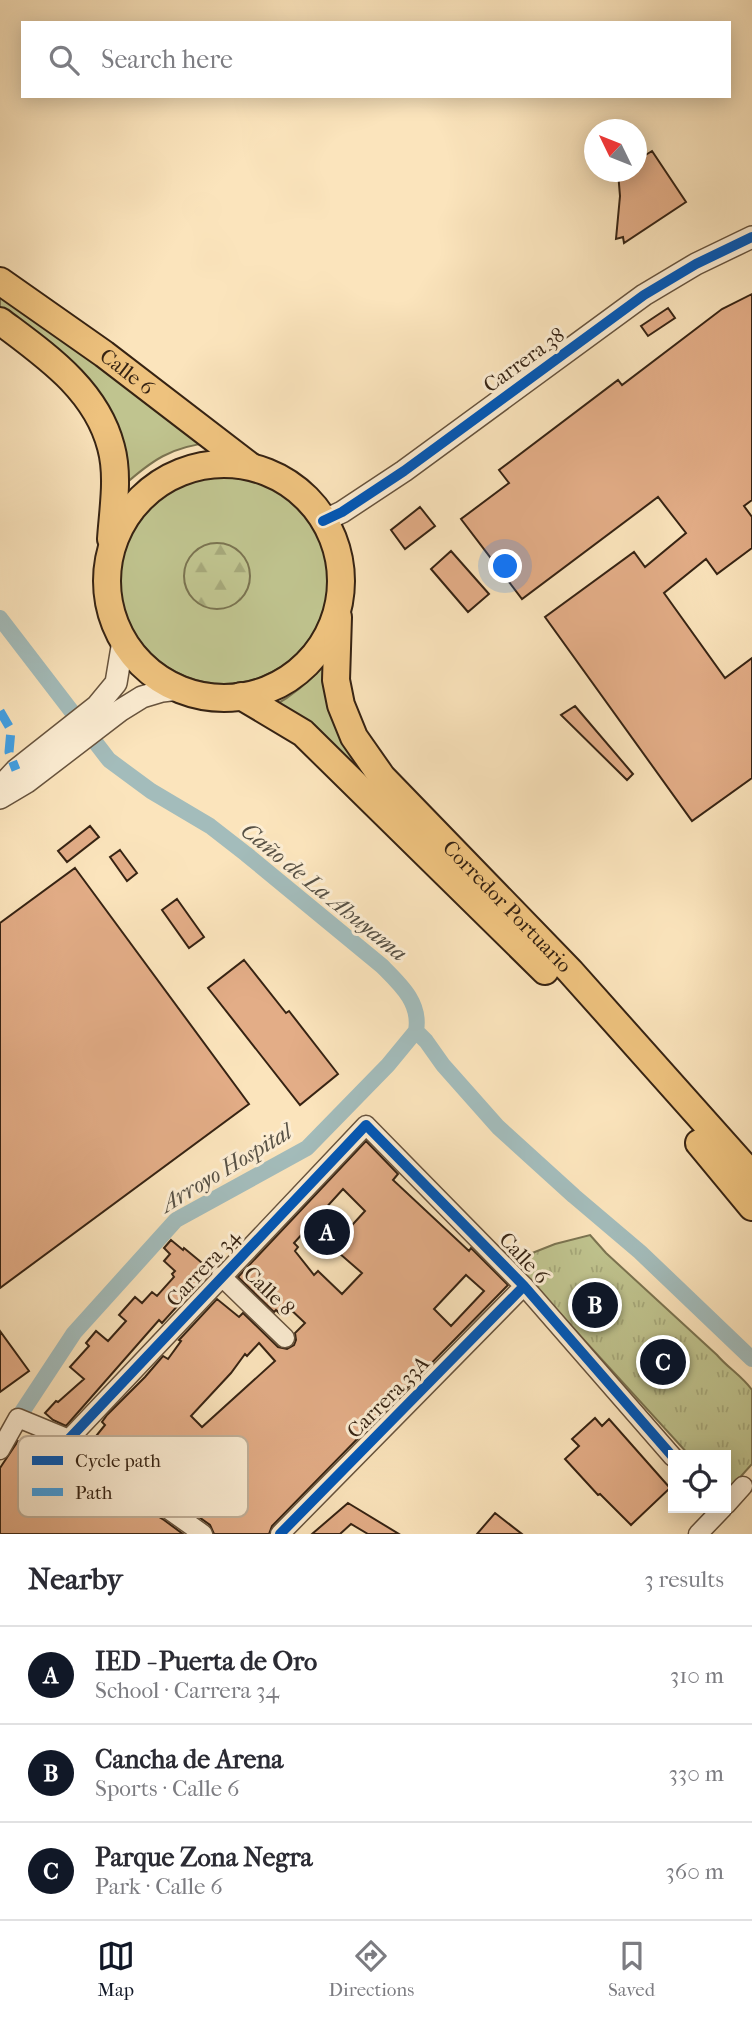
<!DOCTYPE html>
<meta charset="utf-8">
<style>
:root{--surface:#fff;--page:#f2f2f3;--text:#2b2b33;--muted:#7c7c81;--line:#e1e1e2;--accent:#111827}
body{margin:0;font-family:"IM FELL French Canon",serif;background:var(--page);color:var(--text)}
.controls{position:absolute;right:21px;bottom:21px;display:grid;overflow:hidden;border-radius:0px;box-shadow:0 4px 18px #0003}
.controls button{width:63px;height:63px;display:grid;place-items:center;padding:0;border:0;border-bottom:2px solid var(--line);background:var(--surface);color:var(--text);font:35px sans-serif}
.compass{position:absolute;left:584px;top:119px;width:63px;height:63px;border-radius:50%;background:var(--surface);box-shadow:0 4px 18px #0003;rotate:313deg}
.you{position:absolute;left:506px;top:567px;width:24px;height:24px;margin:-18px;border:5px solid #fff;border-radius:50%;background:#1a73e8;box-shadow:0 0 0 10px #1a73e833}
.badge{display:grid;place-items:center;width:46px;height:46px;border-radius:50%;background:var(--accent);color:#fff;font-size:23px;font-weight:700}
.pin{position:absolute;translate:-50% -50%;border:4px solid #fff;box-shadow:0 2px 7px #0006}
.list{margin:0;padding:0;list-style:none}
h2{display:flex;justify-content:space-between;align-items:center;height:91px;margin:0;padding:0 28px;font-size:30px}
h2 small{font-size:23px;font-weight:400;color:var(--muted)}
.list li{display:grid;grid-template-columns:46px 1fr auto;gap:21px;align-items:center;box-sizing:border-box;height:98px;padding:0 28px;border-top:2px solid var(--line)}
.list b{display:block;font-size:26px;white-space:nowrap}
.list p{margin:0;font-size:23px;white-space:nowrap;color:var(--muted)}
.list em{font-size:23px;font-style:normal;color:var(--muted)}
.icon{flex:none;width:38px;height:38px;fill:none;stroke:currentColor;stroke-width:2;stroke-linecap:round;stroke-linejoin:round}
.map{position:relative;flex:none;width:752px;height:1534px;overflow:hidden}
.search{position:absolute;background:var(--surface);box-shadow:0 4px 18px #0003;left:21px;right:21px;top:21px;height:77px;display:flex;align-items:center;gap:18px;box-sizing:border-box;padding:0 24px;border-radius:0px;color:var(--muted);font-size:26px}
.sheet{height:385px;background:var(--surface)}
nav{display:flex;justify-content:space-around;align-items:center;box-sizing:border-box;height:98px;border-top:2px solid var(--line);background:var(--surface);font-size:19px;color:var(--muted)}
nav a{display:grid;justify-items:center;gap:4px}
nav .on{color:var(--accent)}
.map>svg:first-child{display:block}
.grass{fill:#c0c48f;stroke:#7b7451;stroke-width:2}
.forest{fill:url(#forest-firs);stroke:#7b7451;stroke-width:2}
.park{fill:url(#park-tufts);stroke:#7b7451;stroke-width:2}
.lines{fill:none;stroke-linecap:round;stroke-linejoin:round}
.canal{stroke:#a3bcbb;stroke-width:16}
.building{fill:#e3ad87;stroke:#362313;stroke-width:2;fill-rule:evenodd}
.minor-casing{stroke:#67533d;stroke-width:21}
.tertiary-casing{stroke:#67533d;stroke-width:24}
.primary-casing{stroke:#362313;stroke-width:30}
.minor{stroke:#fcedd3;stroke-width:18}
.tertiary{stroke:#fcedd3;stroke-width:21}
.primary{stroke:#eec27e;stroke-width:26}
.quiet{stroke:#3fa2ea;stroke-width:9;stroke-dasharray:18 9;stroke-linecap:butt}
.cycleway-casing{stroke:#fcedd3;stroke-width:15}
.cycleway{stroke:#0057b8;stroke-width:10}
.labels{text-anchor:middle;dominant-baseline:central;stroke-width:6;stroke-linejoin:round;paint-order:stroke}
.street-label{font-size:21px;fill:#362313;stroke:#fcedd3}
.water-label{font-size:23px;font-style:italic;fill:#575145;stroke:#fcedd3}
.key{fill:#fcedd3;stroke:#c1b099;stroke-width:2}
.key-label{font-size:19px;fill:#362313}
</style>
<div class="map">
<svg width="752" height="1534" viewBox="0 0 752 1534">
<defs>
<pattern id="forest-firs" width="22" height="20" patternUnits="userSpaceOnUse" patternTransform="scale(1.75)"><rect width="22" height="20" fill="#c0c48f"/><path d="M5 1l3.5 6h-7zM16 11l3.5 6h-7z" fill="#a6a87a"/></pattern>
<pattern id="park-tufts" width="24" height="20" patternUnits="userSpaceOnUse" patternTransform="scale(1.75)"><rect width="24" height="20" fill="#c0c48f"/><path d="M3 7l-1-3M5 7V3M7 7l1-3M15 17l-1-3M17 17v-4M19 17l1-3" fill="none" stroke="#a6a87a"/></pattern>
</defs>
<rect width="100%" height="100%" fill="#fbe4bc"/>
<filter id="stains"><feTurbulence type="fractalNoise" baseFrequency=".00286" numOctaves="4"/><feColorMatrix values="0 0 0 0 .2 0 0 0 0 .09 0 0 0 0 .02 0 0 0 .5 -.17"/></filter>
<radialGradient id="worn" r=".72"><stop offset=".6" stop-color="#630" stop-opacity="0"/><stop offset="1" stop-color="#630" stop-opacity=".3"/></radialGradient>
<path class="grass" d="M0 292 210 443C172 446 151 461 123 486L121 447 0 312Z
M120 580a104 104 0 1 1 208 0a104 104 0 1 1-208 0Z
M327 662 367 771 363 776 272 707C294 695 310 681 327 662Z"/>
<path class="forest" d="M184 576a33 33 0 1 1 66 0a33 33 0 1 1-66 0Z"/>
<path class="park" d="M590 1235 606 1253 717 1355C728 1368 742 1376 752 1390V1464L726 1493V1455H689L512 1261 555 1244Z"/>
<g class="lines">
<path class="canal" d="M0 618 109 760 151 791 210 826 246 854 382 966C401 985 421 1003 416 1031L426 1041 443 1065 498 1127 574 1196 640 1252 752 1359
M18 1418 74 1333 176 1220 307 1148 388 1065 416 1031"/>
</g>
<path class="building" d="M652 151 686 202 624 243 623 237 616 239 620 196 618 172H636V161Z
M752 294V500L744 506 752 517V548L717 574 706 559 664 593 725 678 752 658V778L692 821 545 617 634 552 645 567 686 533 658 497 522 599 461 519 509 483 499 470 618 380 622 385 722 309Z
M668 308 675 318 648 336 641 326Z
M420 507 435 526 405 549 391 530Z
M451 551 489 594 468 612 431 569Z
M575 706 633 774 627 780 561 715Z
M90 826 99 837 67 862 58 851Z
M120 850 137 873 127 881 110 857Z
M75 868 249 1104 0 1288V923Z
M177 899 204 937 189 948 162 910Z
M244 960 286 1013 289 1011 338 1074 300 1105 208 988Z
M366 1141 398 1174 393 1180 469 1251 471 1248 508 1285 272 1526 269 1534H214L210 1525 92 1441 105 1425 102 1422 107 1415 145 1377 163 1356 168 1359 181 1341 179 1340 217 1299 239 1317 243 1313 278 1347 287 1349 294 1345 296 1340 295 1333 305 1323 287 1306 280 1314 276 1310 274 1312 238 1277ZM343 1189 365 1211 332 1247 362 1273 342 1294 318 1271 314 1275 295 1251 298 1247 294 1243ZM466 1275 484 1291 451 1326 434 1309ZM259 1343 275 1361 202 1427 191 1416 231 1373 245 1354 247 1356Z
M171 1240 183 1250 184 1248 208 1268 198 1280 199 1282 162 1323 159 1320 66 1426 53 1420 45 1413 56 1401 58 1402 84 1379 70 1367 89 1346 86 1343 96 1331 108 1341 126 1321 119 1315 135 1297 142 1303 152 1292 157 1296 174 1277 172 1274 175 1271 164 1261 170 1254 164 1248Z
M0 1331 29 1371 0 1392Z
M595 1418 602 1426 609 1419 670 1488 631 1525 600 1494 598 1495 565 1459 579 1446 572 1439Z
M18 1441 55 1465 60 1458 164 1520 183 1534H0V1468Z
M348 1503 399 1534H368L351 1524 340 1534H312Z
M495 1513 522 1534H477Z"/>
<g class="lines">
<g class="minor-casing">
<path id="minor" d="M221 1276 285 1338
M69 1439 366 1125 524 1286 673 1457
M0 1450 18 1418 69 1439 203 1534
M726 1505 743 1486
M280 1534 524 1286
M698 1534 723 1508"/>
</g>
<g class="tertiary-casing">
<path id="tertiary" d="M323 521 342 512 404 471 644 295 696 264 752 237
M0 787 16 770 97 706 116 683 123 641
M0 798 27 782 121 710 142 697 162 691 179 689"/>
</g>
<g class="primary-casing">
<g id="primary">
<path id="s1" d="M0 281 104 354 250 466"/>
<path d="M0 321C45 355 96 389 111 447 119 476 113 509 111 539"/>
<circle cx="224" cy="581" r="117"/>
<path id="s2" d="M338 617 336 680 341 705 354 737 382 777 570 971 752 1175"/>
<path d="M241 696 303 733 545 971"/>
<path d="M699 1143 752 1207"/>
</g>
</g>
<use href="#minor" class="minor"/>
<use href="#tertiary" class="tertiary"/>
<use href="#primary" class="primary"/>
<path class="quiet" d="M0 711 11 730 9 752 16 770"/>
<g class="cycleway-casing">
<path id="cycleway" d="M323 521 342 512 404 471 644 295 696 264 752 237
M69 1439 366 1125 524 1286 673 1457
M280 1534 524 1286"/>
</g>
<use href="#cycleway" class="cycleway"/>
</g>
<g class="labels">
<g class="street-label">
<text transform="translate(524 360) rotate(-36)">Carrera 38</text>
<text stroke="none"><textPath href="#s1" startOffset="156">Calle 6</textPath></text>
<text stroke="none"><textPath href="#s2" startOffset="352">Corredor Portuario</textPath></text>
<text transform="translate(524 1258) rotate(47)">Calle 6</text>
<text transform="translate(203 1268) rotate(-47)">Carrera 34</text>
<text transform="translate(269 1291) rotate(44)">Calle 8</text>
<text transform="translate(388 1397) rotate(-45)">Carrera 33A</text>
</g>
<g class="water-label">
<text transform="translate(324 892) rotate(39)">Caño de La Ahuyama</text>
<text transform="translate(226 1168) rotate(-31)">Arroyo Hospital</text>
</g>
</g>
<rect x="18" y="1436" width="230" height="81" rx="10" class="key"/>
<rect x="32" y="1456" width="31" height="9" fill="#0057b8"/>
<rect x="32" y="1488" width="31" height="8" fill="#3fa2ea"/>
<g class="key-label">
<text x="75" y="1467">Cycle path</text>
<text x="75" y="1499">Path</text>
</g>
<rect width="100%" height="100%" filter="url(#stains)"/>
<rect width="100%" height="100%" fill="url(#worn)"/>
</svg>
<div class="controls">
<button><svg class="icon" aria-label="locate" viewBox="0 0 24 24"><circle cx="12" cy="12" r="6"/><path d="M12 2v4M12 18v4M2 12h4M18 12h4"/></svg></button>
</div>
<svg class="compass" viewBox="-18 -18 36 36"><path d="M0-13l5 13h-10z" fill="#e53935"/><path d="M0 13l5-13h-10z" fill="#7c7c81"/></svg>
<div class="you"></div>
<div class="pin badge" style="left:327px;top:1232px">A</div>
<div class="pin badge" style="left:595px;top:1305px">B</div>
<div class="pin badge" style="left:663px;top:1362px">C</div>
<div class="search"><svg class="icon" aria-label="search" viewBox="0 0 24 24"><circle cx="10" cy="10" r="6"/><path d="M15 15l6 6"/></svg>Search here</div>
</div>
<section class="sheet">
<h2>Nearby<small>3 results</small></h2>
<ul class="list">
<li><span class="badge">A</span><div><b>IED - Puerta de Oro</b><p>School · Carrera 34</p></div><em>310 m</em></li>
<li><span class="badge">B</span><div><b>Cancha de Arena</b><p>Sports · Calle 6</p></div><em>330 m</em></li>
<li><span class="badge">C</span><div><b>Parque Zona Negra</b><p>Park · Calle 6</p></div><em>360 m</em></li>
</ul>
</section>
<nav>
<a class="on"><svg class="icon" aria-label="map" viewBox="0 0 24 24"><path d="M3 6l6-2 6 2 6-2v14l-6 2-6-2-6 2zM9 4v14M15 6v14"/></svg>Map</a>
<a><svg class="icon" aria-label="directions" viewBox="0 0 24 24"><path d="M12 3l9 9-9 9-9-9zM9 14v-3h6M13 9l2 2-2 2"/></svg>Directions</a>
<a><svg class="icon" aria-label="saved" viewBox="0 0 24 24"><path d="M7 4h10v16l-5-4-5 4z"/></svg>Saved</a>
</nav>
